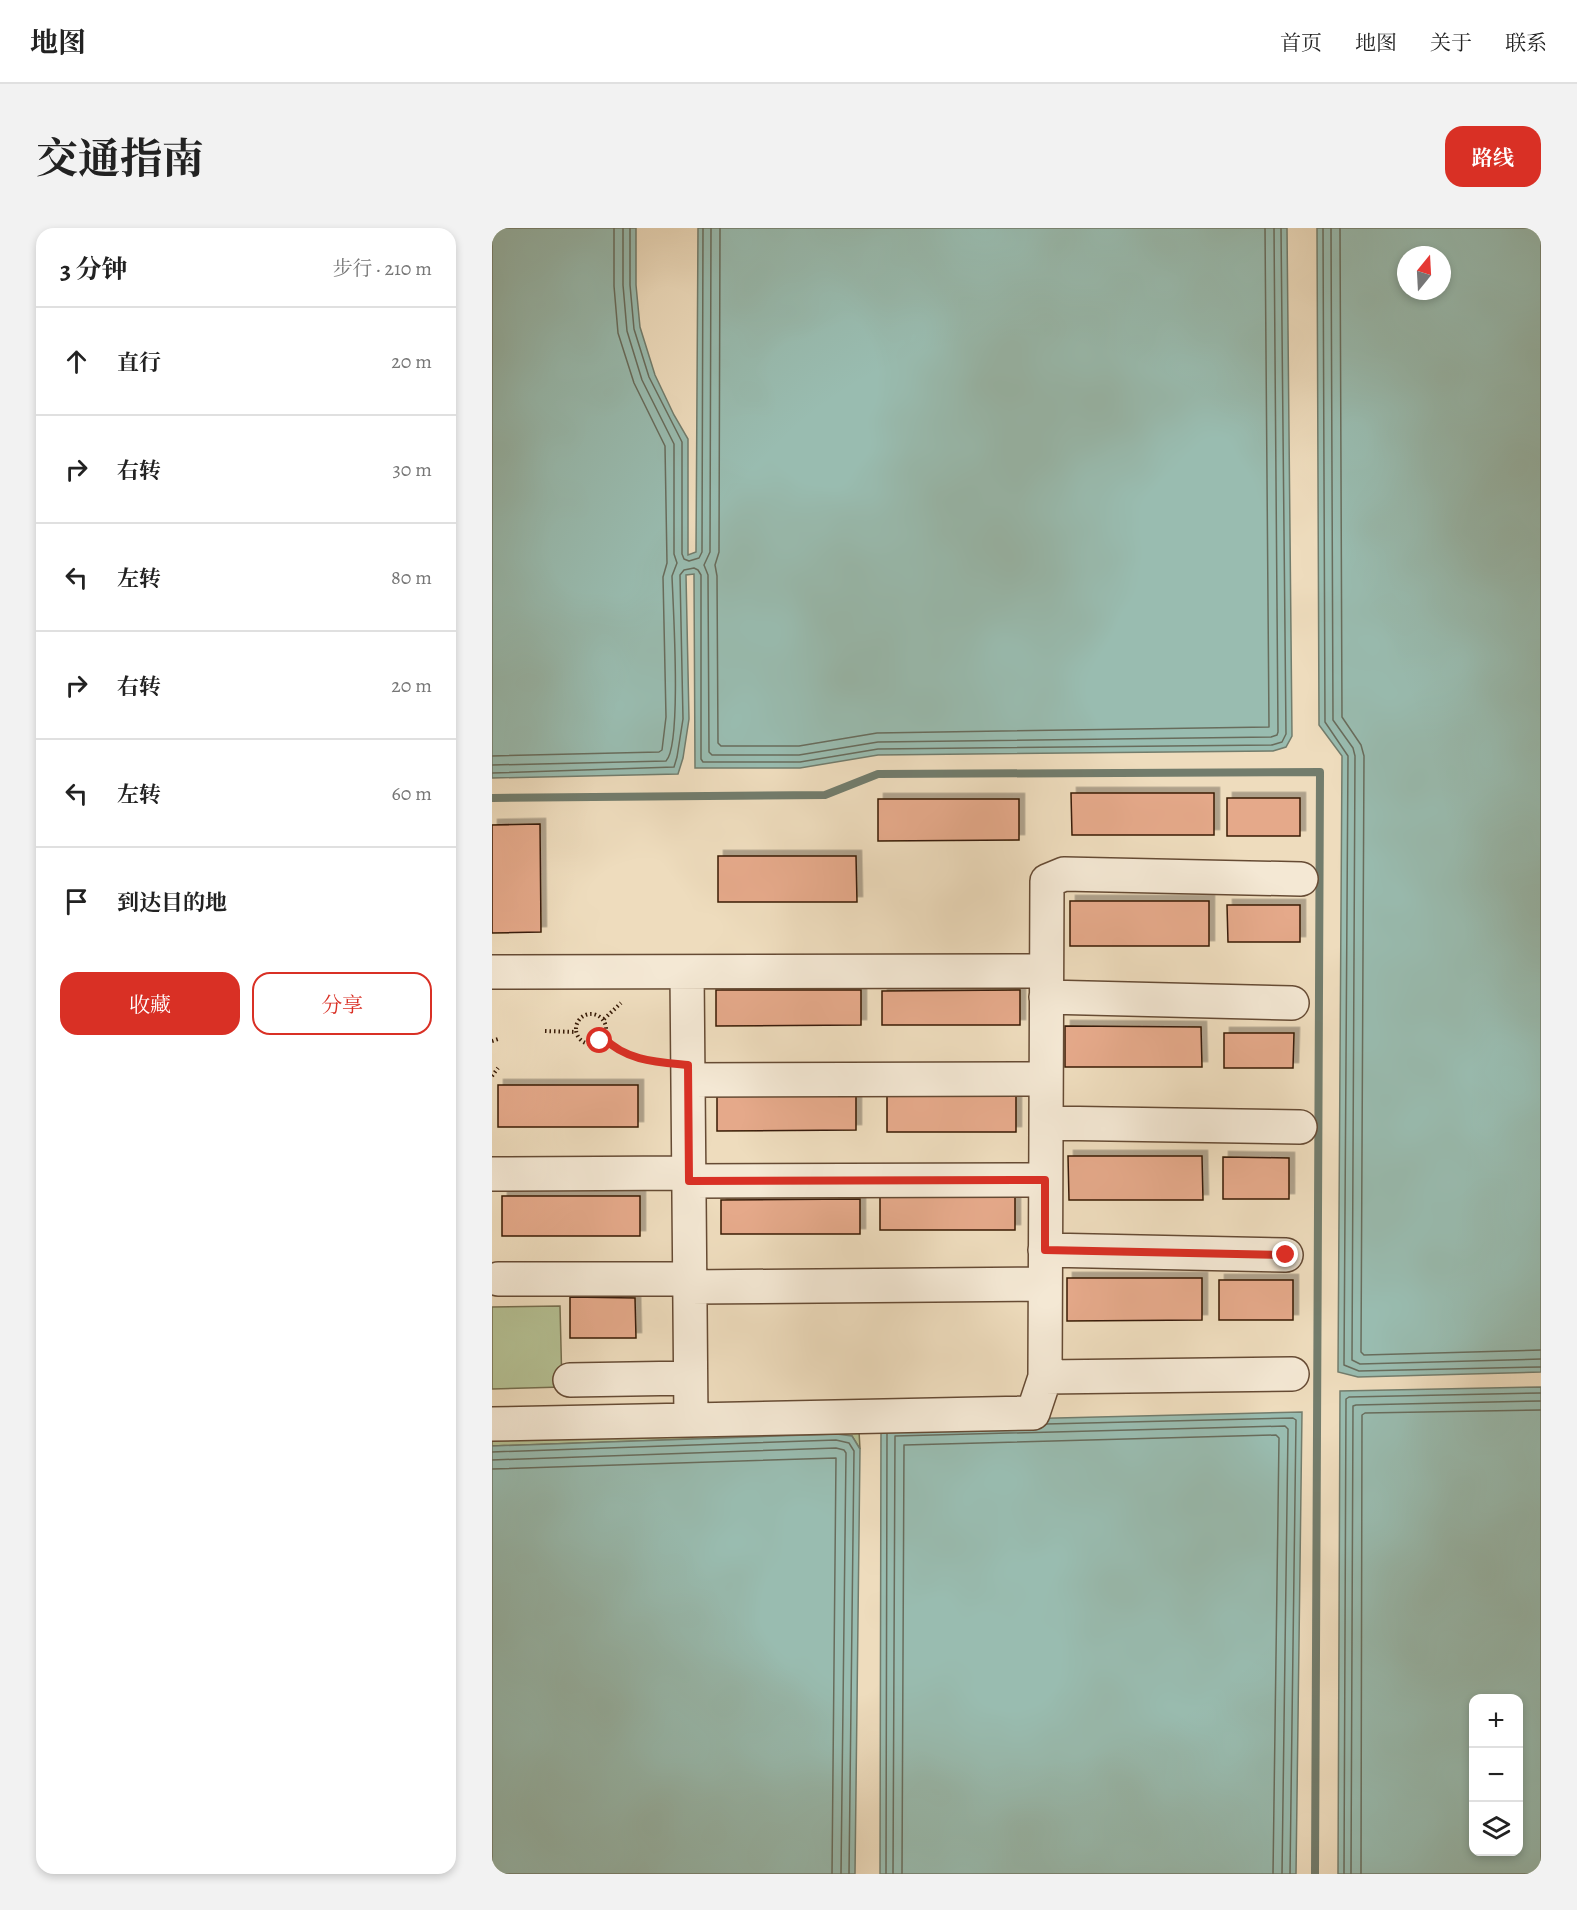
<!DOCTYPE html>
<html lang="zh">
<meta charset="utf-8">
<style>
:root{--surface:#fff;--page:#f2f2f2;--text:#222;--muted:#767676;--line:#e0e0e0;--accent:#d93025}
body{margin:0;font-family:Alegreya,"Noto Serif SC",serif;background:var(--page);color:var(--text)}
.controls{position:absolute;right:18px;bottom:18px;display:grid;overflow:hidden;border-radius:12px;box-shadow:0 3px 9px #0003}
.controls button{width:54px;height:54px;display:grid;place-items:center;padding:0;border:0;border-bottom:2px solid var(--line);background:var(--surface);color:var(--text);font:30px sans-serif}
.compass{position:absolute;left:905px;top:18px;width:54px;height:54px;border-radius:50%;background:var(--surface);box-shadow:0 3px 9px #0003;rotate:18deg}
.stop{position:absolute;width:18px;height:18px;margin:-14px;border:4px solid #d93025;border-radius:50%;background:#fff}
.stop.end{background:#d93025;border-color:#fff;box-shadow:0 2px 6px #0008}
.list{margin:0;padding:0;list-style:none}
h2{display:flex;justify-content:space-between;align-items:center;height:78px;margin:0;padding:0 24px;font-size:26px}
h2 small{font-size:20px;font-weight:400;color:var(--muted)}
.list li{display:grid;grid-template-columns:39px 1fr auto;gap:18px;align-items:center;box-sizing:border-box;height:108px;padding:0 24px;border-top:2px solid var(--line)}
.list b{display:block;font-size:22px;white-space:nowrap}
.list em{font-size:20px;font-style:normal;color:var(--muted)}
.actions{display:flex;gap:12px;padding:18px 24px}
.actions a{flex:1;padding:14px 0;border:2px solid var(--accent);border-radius:18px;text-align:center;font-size:21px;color:var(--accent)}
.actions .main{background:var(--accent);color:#fff}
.icon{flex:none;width:33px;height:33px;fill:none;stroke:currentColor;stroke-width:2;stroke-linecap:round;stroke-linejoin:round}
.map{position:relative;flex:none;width:1049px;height:1646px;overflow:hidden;border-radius:18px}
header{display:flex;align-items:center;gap:36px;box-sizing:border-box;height:84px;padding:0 30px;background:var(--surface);border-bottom:2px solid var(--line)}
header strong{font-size:28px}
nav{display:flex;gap:33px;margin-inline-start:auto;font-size:21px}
.intro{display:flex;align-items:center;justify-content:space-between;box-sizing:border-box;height:144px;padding:0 36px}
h1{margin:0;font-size:42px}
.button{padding:15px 27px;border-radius:18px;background:var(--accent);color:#fff;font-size:21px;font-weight:700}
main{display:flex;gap:36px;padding:0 36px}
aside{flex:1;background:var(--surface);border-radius:18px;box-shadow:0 3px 9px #0003}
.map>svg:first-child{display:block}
.green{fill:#b5c194;stroke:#766e4e;stroke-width:1.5}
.water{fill:#99bcb0;stroke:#727c6c;stroke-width:1.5;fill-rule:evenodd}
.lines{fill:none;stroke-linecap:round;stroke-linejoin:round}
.shore{stroke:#686c5c;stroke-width:1.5}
.stream{stroke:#727c6c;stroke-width:8}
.building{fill:#e5a98a;stroke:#381b07;stroke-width:1.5;filter:url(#shadow)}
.minor-casing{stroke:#664b34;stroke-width:36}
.path{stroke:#381b07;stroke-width:4;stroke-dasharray:1.5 3;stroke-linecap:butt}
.minor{stroke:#f4e8d4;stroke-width:33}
.route{stroke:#d93025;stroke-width:8}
</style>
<header>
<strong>地图</strong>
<nav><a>首页</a><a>地图</a><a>关于</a><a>联系</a></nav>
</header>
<div class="intro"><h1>交通指南</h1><a class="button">路线</a></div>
<main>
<aside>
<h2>3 分钟<small>步行 · 210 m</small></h2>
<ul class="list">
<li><svg class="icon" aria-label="ahead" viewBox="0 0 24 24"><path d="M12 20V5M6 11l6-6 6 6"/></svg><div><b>直行</b></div><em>20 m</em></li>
<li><svg class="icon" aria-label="right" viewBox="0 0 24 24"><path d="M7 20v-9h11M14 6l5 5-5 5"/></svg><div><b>右转</b></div><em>30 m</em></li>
<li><svg class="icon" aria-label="left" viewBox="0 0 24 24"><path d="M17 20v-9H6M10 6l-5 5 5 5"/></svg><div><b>左转</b></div><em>80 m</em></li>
<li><svg class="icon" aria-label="right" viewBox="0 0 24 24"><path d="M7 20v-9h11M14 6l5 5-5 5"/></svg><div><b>右转</b></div><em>20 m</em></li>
<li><svg class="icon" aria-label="left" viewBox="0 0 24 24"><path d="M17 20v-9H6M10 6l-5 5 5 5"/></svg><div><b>左转</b></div><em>60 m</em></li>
<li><svg class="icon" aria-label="arrive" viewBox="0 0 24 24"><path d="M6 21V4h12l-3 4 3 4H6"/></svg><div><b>到达目的地</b></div></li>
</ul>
<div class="actions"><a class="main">收藏</a><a>分享</a></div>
</aside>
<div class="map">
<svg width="1049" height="1646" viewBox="0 0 1049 1646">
<defs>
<filter id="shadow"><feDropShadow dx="5.5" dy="-5.5" stdDeviation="0" flood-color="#0004"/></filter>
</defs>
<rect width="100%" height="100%" fill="#eedcbd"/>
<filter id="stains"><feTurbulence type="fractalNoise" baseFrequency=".00333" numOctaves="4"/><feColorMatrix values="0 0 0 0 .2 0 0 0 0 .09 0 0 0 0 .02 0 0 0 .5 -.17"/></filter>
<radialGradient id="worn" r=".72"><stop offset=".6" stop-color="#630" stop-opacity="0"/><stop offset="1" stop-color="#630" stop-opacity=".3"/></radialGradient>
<path class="green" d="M68 1078 70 1159 0 1161V1079Z
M367 1203 368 1221 360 1208 345 1206 0 1218V1209Z"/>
<path class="water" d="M0 0H144V57L148 99 163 147 182 187 196 211V327L204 324 206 0H795L800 508 794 519 781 523 386 527 308 540H203L202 346 194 347 197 491 191 530 186 546 0 550Z
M825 0H1049V1144L866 1149 846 1144 850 528 827 497ZM914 27H950V63H914Z
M1049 1159V1646H846L848 1163ZM1026 1470V1624H981V1470Z
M810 1184 804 1646H388L389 1198 395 1194Z
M345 1206 360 1208 368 1221 363 1646H0V1218Z"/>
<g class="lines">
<path class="shore" d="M138 0V57L142 101 157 149 190 214V326L192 331 197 333 207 330 210 324 211 0
M219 0 218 324 212 337 216 347 217 524 220 527H307L386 514 779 509 785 507 786 504 782 0
M228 0 227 324 223 337 225 348 226 515 229 518H307L385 505 777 499 773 0
M831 0 833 494 856 528 852 1137 867 1143 1049 1139
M839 0 841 492 861 520 863 528 860 1132 868 1136 1049 1131
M848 0 850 489 869 517 872 528 869 1124 872 1127 1049 1122
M0 528 167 524 170 522 174 489 171 349 175 335 173 218 142 155 126 105 122 58V0
M0 537 174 533C190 518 181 377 180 348L185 335 182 326V216L150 152 135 103 131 57V0
M0 545 182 539 185 529 191 491 188 347 192 342 202 340 206 342 209 347V531L211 534H308L386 521 780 517 790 514 794 506 789 0
M554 1196 801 1190 804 1192 798 1646
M0 1224 344 1212 357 1215 362 1223 357 1646
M0 1232 344 1220 352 1222 354 1225 349 1646
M0 1241 344 1230 340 1646
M394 1646 395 1206
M401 1646 403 1208 793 1198 796 1201 790 1646
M410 1646 412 1217 784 1207 787 1210 781 1646
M852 1646 854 1171 857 1169 1049 1165
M859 1646 861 1178 864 1177 1049 1173
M869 1646 870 1187 873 1185 1049 1182"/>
<path class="stream" d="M0 570 333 567 386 546 828 544 823 1646"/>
</g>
<path class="building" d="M579 565H722V607H580Z
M735 570H808V608H735Z
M386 571H527V612L386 613Z
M48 596 49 704 0 705V597Z
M226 628H364L365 674H226Z
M578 673H717V718H578Z
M735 677H808V714H736Z
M224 762H369V797L224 798Z
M528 762V797H390V763Z
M573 798 709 799 710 839H573Z
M732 805H802L801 840H732Z
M6 857H146V899H6Z
M395 866H524V904H395Z
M225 867H364V902L225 903Z
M576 928H710L711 972H577Z
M731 929 797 930V971H731Z
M388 966H523V1002H388Z
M10 968H148V1008H10Z
M368 971V1006H229V972Z
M575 1050H710V1092L575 1093Z
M727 1052H801V1092H727Z
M78 1069 143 1070 144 1110H78Z"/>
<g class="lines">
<g class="minor-casing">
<path id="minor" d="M0 744 554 743
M195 744 199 1192
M554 769 800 775
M196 852 554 851
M554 895 808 899
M0 946 197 945
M197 953 553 952
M553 1022 794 1027
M6 1051H197
M198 1059 553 1056
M553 1149 800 1146
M78 1152 198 1150
M0 1196 541 1185 553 1149 555 653 572 646 809 651"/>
</g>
<path class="path" d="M84 801a15 15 0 1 1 30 0a15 15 0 1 1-30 0Z
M112 791 129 775
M53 803 84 804
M112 810C126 825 145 831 165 834
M0 813 6 811
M0 848 6 840"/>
<use href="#minor" class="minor"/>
</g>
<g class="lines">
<path class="route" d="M108 813 112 810C134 833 166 834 196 837L197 953 553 952V1022L794 1027"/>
</g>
<rect width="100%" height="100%" filter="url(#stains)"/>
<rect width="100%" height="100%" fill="url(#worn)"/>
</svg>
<div class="controls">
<button>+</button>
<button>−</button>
<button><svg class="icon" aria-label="layers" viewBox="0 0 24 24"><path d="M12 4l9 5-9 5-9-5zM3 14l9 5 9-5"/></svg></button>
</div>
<svg class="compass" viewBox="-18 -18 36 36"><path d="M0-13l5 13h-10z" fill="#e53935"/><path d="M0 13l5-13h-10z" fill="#767676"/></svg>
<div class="stop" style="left:108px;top:813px"></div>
<div class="stop end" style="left:794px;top:1027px"></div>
</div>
</main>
